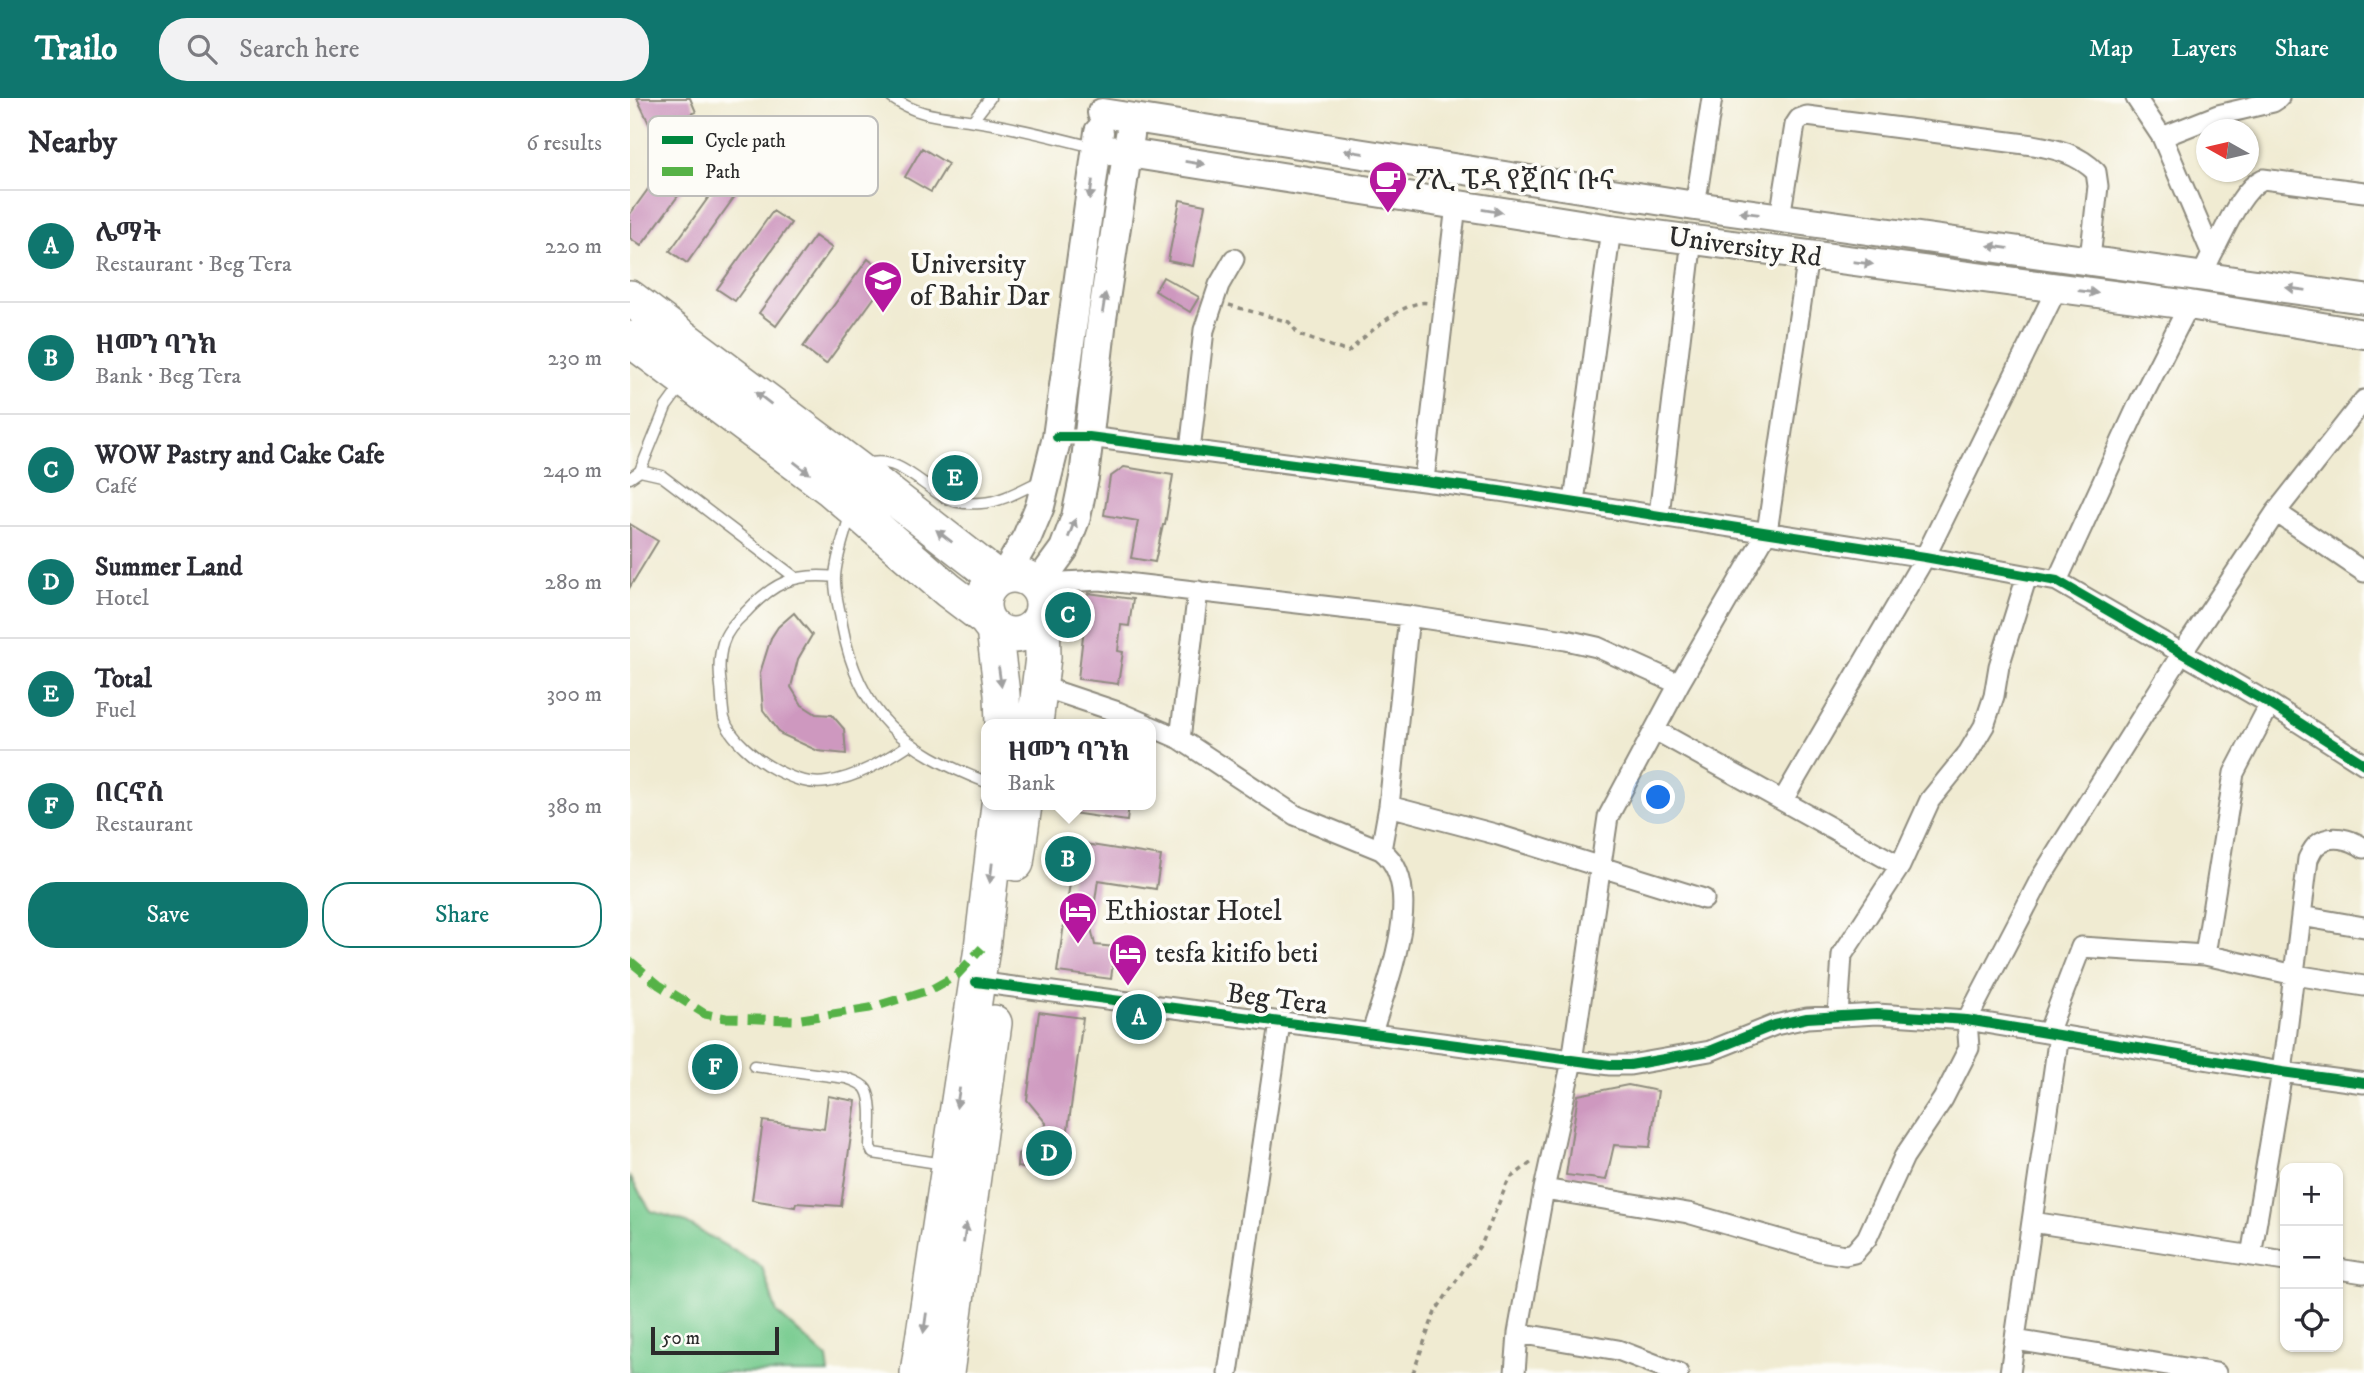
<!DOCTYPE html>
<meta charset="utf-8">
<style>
:root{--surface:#fff;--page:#f2f2f3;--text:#2b2b33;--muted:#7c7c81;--line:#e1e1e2;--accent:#0f766e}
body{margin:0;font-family:"IM FELL DW Pica","Noto Serif Ethiopic",serif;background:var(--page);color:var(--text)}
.controls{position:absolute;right:21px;bottom:21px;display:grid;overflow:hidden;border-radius:14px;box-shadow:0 2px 5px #0004}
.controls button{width:63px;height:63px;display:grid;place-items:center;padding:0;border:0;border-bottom:2px solid var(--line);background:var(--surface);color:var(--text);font:35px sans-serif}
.compass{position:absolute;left:1566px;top:21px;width:63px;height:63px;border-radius:50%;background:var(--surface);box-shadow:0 2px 5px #0004;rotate:278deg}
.scale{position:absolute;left:21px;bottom:18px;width:128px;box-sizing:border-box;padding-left:7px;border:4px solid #2b2b2b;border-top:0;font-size:19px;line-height:24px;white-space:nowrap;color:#2b2b2b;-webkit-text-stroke:5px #fdfcf7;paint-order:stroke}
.you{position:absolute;left:1029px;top:700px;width:24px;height:24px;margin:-18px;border:5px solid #fff;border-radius:50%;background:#1a73e8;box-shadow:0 0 0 10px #1a73e833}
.badge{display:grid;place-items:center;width:46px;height:46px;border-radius:50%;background:var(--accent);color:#fff;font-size:23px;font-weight:700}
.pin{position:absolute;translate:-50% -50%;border:4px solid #fff;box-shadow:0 2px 7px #0006}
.popup{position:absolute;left:351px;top:621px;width:175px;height:91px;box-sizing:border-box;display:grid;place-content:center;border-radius:14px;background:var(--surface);filter:drop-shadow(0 2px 5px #0005);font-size:23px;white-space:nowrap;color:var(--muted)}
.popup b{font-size:26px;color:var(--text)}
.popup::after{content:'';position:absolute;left:50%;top:100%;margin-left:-14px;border:14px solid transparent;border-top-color:var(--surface)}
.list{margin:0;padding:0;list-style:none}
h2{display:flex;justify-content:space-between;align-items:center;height:91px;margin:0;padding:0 28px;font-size:30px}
h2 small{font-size:23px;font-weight:400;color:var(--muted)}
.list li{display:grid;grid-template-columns:46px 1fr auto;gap:21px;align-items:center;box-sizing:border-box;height:112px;padding:0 28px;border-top:2px solid var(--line)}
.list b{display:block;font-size:26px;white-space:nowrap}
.list p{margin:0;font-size:23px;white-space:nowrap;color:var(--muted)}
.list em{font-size:23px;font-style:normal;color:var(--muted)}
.actions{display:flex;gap:14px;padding:21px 28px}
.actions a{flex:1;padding:16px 0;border:2px solid var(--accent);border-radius:28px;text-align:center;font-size:24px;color:var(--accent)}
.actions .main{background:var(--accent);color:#fff}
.icon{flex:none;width:38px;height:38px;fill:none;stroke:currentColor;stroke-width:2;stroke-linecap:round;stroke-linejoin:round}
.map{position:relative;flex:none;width:1734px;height:1275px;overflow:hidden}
header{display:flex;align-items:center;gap:42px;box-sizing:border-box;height:98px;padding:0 35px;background:var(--accent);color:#fff}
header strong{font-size:33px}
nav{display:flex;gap:38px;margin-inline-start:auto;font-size:24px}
.search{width:490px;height:63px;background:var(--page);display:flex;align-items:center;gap:18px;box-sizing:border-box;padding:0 24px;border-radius:28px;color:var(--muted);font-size:26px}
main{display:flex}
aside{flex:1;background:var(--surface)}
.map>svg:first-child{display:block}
.green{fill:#75ca8d;stroke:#507a5c;stroke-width:2}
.building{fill:#ce98bf}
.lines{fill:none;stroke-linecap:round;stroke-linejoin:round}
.lane-casing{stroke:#8e8b7e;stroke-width:13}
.street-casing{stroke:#8e8b7e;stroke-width:23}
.secondary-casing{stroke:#8e8b7e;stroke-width:32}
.highway-casing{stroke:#8e8b7e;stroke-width:38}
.path{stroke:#8e8b7e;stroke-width:3.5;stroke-dasharray:5 5;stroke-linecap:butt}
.lane{stroke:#fff;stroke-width:10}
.street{stroke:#fff;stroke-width:19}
.secondary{stroke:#fff;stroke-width:28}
.highway{stroke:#fff;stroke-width:35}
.quiet{stroke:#56b246;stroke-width:9;stroke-dasharray:18 9;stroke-linecap:butt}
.cycleway-casing{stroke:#fdfcf7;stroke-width:15}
.cycleway{stroke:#00873e;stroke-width:10}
.oneway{fill:#a0a0a0}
.labels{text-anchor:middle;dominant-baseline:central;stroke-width:7;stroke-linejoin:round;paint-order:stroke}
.poi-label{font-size:28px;fill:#2b2b2b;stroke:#fdfcf7;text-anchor:start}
.street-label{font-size:28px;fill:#2b2b2b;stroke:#fdfcf7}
.key{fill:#fdfcf7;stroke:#bebdba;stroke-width:2}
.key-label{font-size:19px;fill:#2b2b2b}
</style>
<header>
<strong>Trailo</strong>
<div class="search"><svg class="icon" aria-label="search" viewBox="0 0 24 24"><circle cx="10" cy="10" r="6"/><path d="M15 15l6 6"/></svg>Search here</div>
<nav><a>Map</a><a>Layers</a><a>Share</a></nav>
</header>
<main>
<aside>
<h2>Nearby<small>6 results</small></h2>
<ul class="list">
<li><span class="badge">A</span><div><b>ሌማት</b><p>Restaurant · Beg Tera</p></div><em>220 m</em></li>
<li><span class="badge">B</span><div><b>ዘመን ባንክ</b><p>Bank · Beg Tera</p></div><em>230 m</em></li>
<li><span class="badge">C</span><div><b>WOW Pastry and Cake Cafe</b><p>Café</p></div><em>240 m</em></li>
<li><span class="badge">D</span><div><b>Summer Land</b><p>Hotel</p></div><em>280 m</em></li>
<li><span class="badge">E</span><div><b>Total</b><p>Fuel</p></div><em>300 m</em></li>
<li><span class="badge">F</span><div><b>በርኖስ</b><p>Restaurant</p></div><em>380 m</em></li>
</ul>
<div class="actions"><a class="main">Save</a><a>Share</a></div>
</aside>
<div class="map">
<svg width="1734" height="1275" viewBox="0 0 1734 1275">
<rect width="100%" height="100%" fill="#fdfcf7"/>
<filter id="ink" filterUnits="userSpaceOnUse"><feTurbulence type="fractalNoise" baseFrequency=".0143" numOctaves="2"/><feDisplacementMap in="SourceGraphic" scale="14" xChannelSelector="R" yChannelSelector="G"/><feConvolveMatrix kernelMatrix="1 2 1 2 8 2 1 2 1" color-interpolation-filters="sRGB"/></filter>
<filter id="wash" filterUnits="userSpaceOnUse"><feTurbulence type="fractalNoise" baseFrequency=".00686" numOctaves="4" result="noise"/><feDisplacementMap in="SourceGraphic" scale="28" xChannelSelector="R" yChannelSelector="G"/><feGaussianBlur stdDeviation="1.57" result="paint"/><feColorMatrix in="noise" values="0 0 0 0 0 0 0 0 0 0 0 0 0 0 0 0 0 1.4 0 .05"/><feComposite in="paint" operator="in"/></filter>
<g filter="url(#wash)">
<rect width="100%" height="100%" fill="#f0ebd2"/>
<path class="green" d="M0 1079 21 1113 51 1122 132 1169 147 1215 197 1260 199 1275H0Z"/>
<g id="blocks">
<path class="building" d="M7 0H60L66 14 23 34Z
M53 43 76 60 11 148 0 140V116Z
M292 50 318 66 301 94 275 79Z
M96 75 113 87 57 165 40 153Z
M550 102 575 107 563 168 538 163Z
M143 113 161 125 105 203 87 191Z
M185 138 202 150 146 228 129 215Z
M238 161 260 178 196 266 173 249Z
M533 179 569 199 560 214 525 193Z
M494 369 543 377 535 427H533L525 464 501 460 508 423 474 417 480 379Z
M0 426 28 443 0 489Z
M458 495 503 501 499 528 491 527 488 553 493 554 488 586 448 581Z
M164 515 182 537 168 561 161 589 172 607 186 616 202 617 214 631 216 656 188 653 151 636 133 612 130 575 141 540 148 529Z
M443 707H499L497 723 442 715Z
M436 743 531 758 526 791 468 782 461 830 465 847 485 849 481 881 427 874 441 778 431 776Z
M409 914 453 920 432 1076 387 1069 388 1056 415 1037 416 1025 397 1002Z
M998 987 1028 993 1020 1049 984 1047 976 1082 936 1077 948 997Z
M198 998 226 1003 211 1108 166 1105 165 1109 122 1102 133 1023 194 1031Z"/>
</g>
</g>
<g filter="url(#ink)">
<use href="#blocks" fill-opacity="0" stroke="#8e8b7e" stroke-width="2"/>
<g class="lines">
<g class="lane-casing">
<path id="lane" d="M262 0C290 19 313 18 345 23 385 29 424 39 463 49
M343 22 360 0
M237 366C267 357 289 385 314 399 325 405 339 406 351 405 372 404 393 391 412 382
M10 373 36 309 52 287
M0 380 10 373 32 378 166 480
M220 417C215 436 206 459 205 479 204 495 210 512 212 527 229 618 274 652 356 684
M205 479C164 474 142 486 115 515 106 523 96 534 93 545 89 558 89 575 91 588 92 598 92 609 94 620 99 640 128 663 146 672 162 680 178 687 197 684 228 679 254 663 280 646
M124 968 216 980C222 982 232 985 236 991 244 1004 240 1034 240 1049L243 1055 314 1066"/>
</g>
<g class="street-casing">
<path id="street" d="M1506 0 1532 39 1582 156 1572 177
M1532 39 1588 17 1643 4 1649 0
M1065 108 1082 0
M1150 119 1165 27 1169 21 1177 18 1403 47C1427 51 1448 56 1466 74L1468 88 1460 161
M1582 156C1594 134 1611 91 1633 81L1734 94
M459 339 869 393 1295 459 1427 483 1640 606 1734 666
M560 352 574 232 589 187 604 161
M794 382 826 107
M944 404 981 131
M1646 414 1734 474
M1029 417 1062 141
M1427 483 1510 303 1559 207
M411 497 434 484 470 482 779 518 936 542 967 549 1049 586
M410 588 488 614 516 626
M520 628 550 641 665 717 751 752C799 788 755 889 742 935
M1025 632 1270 768
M550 641 568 493
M1153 702 1295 459 1427 190
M759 708 865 736 1074 801
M751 752 759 708 779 518
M1671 818 1734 829
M1575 857 1604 675 1640 606
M346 884 980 967H1000L1080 953 1145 927 1177 920 1247 916 1337 922 1652 974 1734 985
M1208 917 1212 857 1270 768 1300 702 1338 655 1354 628 1364 598 1369 568 1397 478
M1418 935 1451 849 1575 857 1665 877 1734 888
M914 1091 1058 1115 1190 1153 1215 1157 1224 1155 1237 1140 1274 1059 1313 1001 1339 950 1337 922 1412 778 1552 555 1646 414 1734 302
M1402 1124 1655 1163
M1621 1158 1652 974 1678 761C1680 757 1683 750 1687 747 1700 735 1721 741 1734 750
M1708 1171 1734 1175
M888 1235 988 1252 1048 1275
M1385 1242 1586 1275
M598 1275 650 925
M885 1275 888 1235 914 1091 942 963 978 719 1049 586 1137 434 1178 158
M1380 1275 1429 937"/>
</g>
<g class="secondary-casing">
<path id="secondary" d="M472 15 1065 108 1734 201
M467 50 981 131 1559 207 1734 236
M375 477 397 439 410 408 427 339 469 34
M407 488 434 451 446 419 454 380 472 221 500 37"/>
</g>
<g class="highway-casing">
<path id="highway" d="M0 200 226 370 367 480
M0 241 201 391 318 492 355 520
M353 507a30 30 0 1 1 60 0a30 30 0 1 1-60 0Z
M364 531 372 596 373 626
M405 626 413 559 412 516
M386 765 394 707
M288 1275 352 850 369 707
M316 1275 364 925"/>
</g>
<path class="path" d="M599 207 659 224 669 237 718 254C733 240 776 200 798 205
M783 1275 805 1214 852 1145 879 1081 902 1064"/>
<use href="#lane" class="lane"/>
<use href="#street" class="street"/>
<use href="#secondary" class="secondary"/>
<use href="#highway" class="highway"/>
<path class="quiet" d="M0 863 29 887 75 916 96 920 165 922 240 910 302 891 327 877 352 850"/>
<g class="cycleway-casing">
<path id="cycleway" d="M427 339H459L869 393 1295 459 1427 483 1640 606 1734 666
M346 884 980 967H1000L1080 953 1145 927 1177 920 1247 916 1337 922 1652 974 1734 985"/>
</g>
<use href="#cycleway" class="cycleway"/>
</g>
<defs><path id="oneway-solid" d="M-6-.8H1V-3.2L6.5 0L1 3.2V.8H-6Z" transform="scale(1.75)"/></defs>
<g class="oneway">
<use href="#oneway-solid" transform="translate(724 54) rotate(-171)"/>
<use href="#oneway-solid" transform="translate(565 65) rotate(9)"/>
<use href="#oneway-solid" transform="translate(461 92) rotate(98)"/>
<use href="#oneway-solid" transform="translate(862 113) rotate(9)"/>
<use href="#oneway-solid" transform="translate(1119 115) rotate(-173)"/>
<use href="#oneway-solid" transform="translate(1368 149) rotate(-172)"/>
<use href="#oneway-solid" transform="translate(1233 165) rotate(7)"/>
<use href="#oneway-solid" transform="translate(1666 191) rotate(-172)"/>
<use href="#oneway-solid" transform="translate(1458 194) rotate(7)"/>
<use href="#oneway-solid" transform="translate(474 205) rotate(-81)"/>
<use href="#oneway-solid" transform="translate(133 300) rotate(-143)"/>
<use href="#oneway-solid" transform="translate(172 370) rotate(37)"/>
<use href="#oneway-solid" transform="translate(442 430) rotate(-69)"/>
<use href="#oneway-solid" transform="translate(314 438) rotate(-142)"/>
<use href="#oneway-solid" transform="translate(370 579) rotate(82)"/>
<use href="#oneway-solid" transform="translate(361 775) rotate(97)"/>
<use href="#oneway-solid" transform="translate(328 1000) rotate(99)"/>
<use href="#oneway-solid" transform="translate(335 1135) rotate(-82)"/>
<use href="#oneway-solid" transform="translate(295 1225) rotate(98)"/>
</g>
</g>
<defs>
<g id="cafe-pin" transform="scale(2.0125)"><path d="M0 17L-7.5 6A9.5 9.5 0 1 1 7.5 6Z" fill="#b5179e" stroke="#fdfcf7"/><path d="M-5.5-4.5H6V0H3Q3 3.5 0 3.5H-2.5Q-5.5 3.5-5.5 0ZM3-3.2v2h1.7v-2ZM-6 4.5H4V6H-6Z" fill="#fff"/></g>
<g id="university-pin" transform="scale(2.0125)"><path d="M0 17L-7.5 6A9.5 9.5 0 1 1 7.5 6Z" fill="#b5179e" stroke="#fdfcf7"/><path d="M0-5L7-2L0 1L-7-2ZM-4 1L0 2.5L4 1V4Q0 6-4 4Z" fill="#fff"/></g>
<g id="hotel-pin" transform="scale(2.0125)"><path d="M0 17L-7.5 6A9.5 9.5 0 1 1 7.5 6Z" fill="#b5179e" stroke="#fdfcf7"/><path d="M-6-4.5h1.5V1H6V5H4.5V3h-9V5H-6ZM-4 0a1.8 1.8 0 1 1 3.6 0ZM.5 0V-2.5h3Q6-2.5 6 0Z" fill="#fff"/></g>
</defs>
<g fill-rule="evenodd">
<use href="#cafe-pin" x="758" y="82"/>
<use href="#university-pin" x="253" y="182"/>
<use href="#hotel-pin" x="448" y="813"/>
<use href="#hotel-pin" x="498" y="855"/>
</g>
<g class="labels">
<g class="poi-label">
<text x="785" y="82">ፖሊ ፔዳ የጀበና ቡና</text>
<text x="280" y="166">University<tspan x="280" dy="32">of Bahir Dar</tspan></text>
<text x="475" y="813">Ethiostar Hotel</text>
<text x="525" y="855">tesfa kitifo beti</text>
</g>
<g class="street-label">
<text transform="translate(1115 149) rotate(8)">University Rd</text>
<text transform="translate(647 901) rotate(7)">Beg Tera</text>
</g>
</g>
<rect x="18" y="18" width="230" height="80" rx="10" class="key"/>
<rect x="32" y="38" width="31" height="8" fill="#00873e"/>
<rect x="32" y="69" width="31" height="9" fill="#56b246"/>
<g class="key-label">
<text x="75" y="49">Cycle path</text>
<text x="75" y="80">Path</text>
</g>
</svg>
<div class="controls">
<button>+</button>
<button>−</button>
<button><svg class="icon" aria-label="locate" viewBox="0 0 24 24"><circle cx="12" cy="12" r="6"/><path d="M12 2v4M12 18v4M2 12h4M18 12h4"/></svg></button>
</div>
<svg class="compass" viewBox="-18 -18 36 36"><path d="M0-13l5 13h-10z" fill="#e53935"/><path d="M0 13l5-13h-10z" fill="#7c7c81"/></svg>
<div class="scale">50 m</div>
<div class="you"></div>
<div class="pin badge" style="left:509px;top:919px">A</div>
<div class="pin badge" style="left:438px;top:761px">B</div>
<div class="popup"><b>ዘመን ባንክ</b>Bank</div>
<div class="pin badge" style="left:438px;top:517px">C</div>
<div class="pin badge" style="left:419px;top:1055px">D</div>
<div class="pin badge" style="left:325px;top:380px">E</div>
<div class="pin badge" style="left:85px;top:969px">F</div>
</div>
</main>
